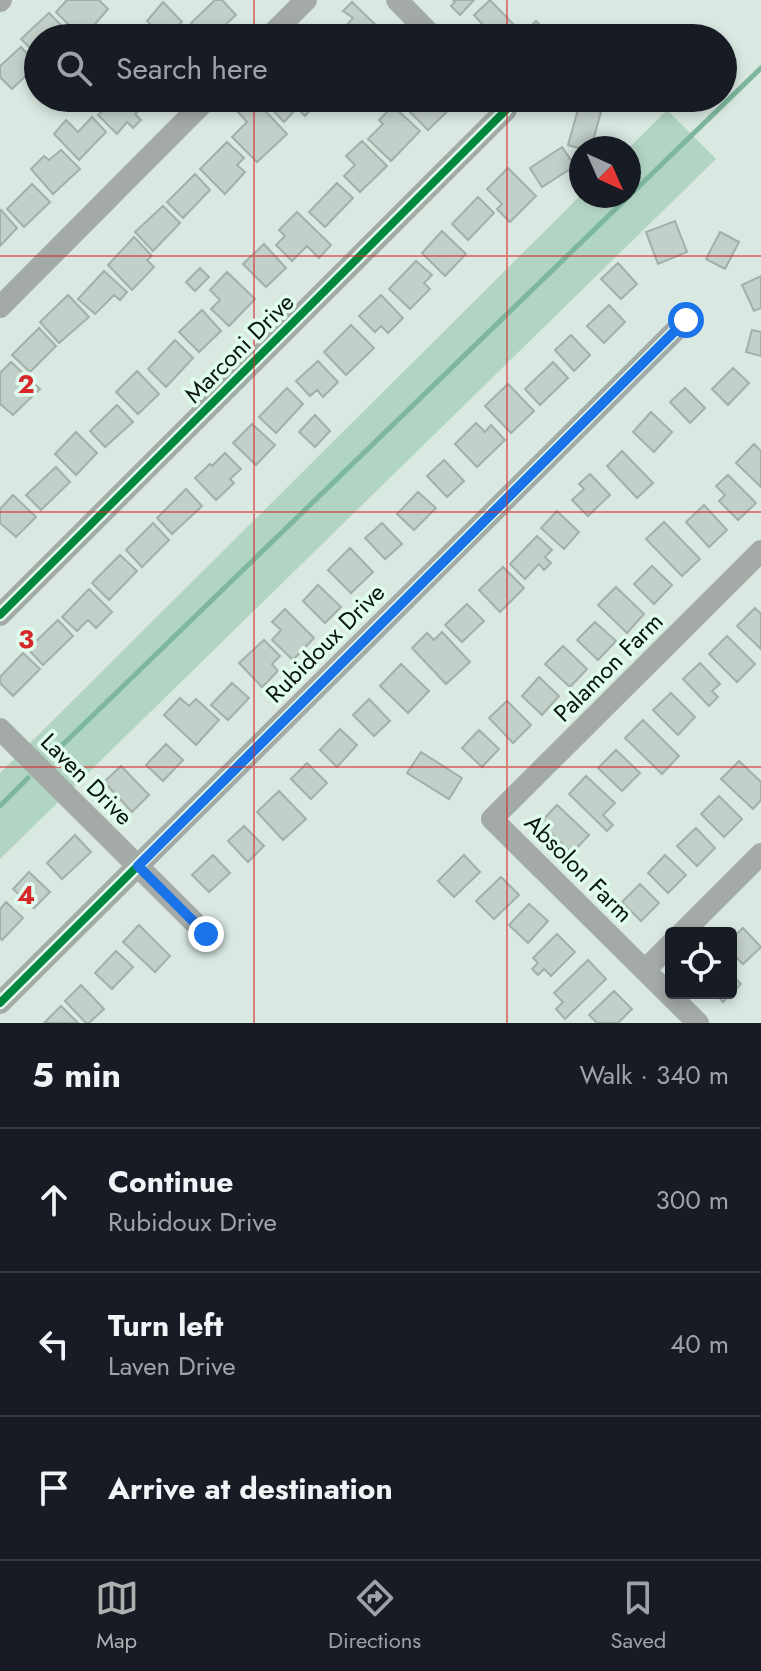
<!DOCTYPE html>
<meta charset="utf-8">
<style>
:root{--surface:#171b24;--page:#242831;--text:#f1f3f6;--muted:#9ea1a6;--line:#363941;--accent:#aab1b0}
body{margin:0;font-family:Jost,sans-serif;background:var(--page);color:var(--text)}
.controls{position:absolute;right:24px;bottom:24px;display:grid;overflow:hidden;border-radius:8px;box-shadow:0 4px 12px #0003}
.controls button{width:72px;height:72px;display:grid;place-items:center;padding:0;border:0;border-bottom:2px solid var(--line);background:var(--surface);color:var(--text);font:40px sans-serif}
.compass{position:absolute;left:569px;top:136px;width:72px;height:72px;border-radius:50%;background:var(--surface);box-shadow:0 4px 12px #0003;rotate:135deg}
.stop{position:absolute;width:24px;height:24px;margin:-18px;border:6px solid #1a73e8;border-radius:50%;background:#fff}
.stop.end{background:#1a73e8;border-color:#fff;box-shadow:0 2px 8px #0008}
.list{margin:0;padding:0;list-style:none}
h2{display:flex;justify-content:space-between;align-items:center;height:104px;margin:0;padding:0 32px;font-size:34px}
h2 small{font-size:26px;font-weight:400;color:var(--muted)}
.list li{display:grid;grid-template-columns:52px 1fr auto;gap:24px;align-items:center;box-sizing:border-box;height:144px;padding:0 32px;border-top:2px solid var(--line)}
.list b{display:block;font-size:30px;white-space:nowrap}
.list p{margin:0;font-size:26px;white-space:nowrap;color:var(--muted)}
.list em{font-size:26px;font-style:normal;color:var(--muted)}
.icon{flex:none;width:44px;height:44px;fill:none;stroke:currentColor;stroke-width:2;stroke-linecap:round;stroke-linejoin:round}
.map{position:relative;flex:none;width:761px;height:1023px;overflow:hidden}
.search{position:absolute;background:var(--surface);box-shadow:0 4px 12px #0003;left:24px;right:24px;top:24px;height:88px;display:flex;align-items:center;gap:20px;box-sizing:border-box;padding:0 28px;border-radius:44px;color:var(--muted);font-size:30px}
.sheet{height:536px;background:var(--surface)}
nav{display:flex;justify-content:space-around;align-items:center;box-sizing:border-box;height:112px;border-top:2px solid var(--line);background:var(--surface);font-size:22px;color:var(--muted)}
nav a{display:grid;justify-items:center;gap:4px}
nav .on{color:var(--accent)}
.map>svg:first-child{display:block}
.green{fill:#b1d4c3}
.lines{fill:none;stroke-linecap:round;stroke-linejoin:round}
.stream{stroke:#7db79e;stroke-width:5}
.building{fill:#c3d0ca;stroke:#a3afa9;stroke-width:2}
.minor{stroke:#a4aba7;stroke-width:22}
.cycleway-casing{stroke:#e0fcee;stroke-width:13}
.cycleway{stroke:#00873e;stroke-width:8}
.route{stroke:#1a73e8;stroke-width:10}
.grid{fill:none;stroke:#d62828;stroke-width:2;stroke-opacity:0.55}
.labels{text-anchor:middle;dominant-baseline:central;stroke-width:7;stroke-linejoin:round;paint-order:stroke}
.street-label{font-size:24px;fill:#0c1611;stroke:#e0fcee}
.grid-label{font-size:26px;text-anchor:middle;font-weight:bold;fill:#d62828;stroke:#e0fcee;stroke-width:7;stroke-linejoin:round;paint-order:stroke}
</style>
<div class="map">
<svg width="761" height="1023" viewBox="0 0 761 1023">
<rect width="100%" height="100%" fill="#d9e9e1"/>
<path class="green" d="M667 110 716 159 0 859V773L581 195 629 196V148Z"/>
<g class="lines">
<path class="stream" d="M629 196 761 68
M51 756 629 196
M0 806 28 778"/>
</g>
<path class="building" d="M67 0H99L108 9 95 24 100 29 91 38H82L56 12Z
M215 0H222L236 15 211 38H205L191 23Z
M453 0H474L460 15 451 6 455 2Z
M490 0 516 27 505 38H495L474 15Z
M163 2 182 22 176 27 185 36 191 29 200 38H165L147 21Z
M352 2 385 34 381 38H335L353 18 343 11Z
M49 13 65 29 56 38H38V56L21 39Z
M536 21 553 38 520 37Z
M21 47 37 65 12 89 0 77V66Z
M97 98H136L144 106 135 114 141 120 133 128 127 122 117 134 98 115 106 107Z
M250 98H253L287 134 257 162 232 137 247 122 237 111Z
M273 98H320V99L305 116 297 108 284 122 267 104Z
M423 98H449L455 104 428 130 409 111Z
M393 106 420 131 391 161 368 139 383 124 379 120Z
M579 106 601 112 591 148 581 149 568 145Z
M92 117 106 132 79 160 54 134 66 120 78 132Z
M362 141 387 166 360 192 344 176 355 165 346 156Z
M227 142 244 158 237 165 245 172 225 194 200 169Z
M562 147 575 166 542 187 530 168Z
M61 150 80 169 53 194 31 169 44 156 49 160Z
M508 168 536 196 510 222 497 209 502 204 487 189Z
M195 174 210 190 183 218 167 202Z
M337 183 353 198 325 227 309 212Z
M32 184 50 202 24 227 7 209Z
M478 197 494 213 468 240 452 224Z
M163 206 180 223 153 251 135 232Z
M1 210 17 228 0 246V211Z
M297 212 331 245 319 258 307 246 292 261 276 245 285 236 279 230Z
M675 221 687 252 658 264 646 232Z
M442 231 466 254 445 276 422 253Z
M720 232 739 242 725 269 706 259Z
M134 237 152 256 147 260 154 267 132 290 108 265Z
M264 244 286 268 266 287 243 264Z
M416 261 432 275 424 283 430 289 410 309 389 289Z
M618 263 637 284 621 299 601 279Z
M200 268 209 277 195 291 186 282Z
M104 271 127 292 120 300 114 295 95 314 78 299Z
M227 272 255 299 229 326 211 309 220 300 210 290Z
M761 276V308L754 311 742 285Z
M68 295 89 317 59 343 40 322Z
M381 295 403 318 388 333 381 326 375 332 359 316Z
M609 305 625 322 604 343 587 326Z
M202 310 221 331 199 352 179 332Z
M351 325 374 348 346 375 324 352Z
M39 328 56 346 30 372 12 355Z
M752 330 761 332V356L746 352Z
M571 335 590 355 574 371 555 350Z
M175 340 193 358 166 387 148 369Z
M318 361 338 382 323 397 317 390 310 396 296 381Z
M11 362 40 389 13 415 0 404V373Z
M553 362 568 378 540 405 525 389Z
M733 368 749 383 728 405 712 389Z
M137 371 159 394 138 414 116 392Z
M508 384 534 411 511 433 485 406Z
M287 388 303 404 276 433 259 417Z
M685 388 705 408 690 423 670 402Z
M117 405 133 422 105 447 90 431Z
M651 412 672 432 654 452 633 432Z
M315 415 330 431 315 447 299 432Z
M476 423 485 432 491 425 505 440 477 467 455 444Z
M252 424 275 445 256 465 233 443Z
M76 432 97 453 76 475 55 454Z
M754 444 761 451V487L736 463Z
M622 451 653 483 637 498 607 466Z
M225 453 241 469 230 479 234 483 216 500 195 478 210 464 212 466Z
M444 460 464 481 447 497 427 476Z
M56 467 70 482 41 510 26 495Z
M590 474 610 495 588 516 572 500 584 489 579 484Z
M728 475 756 503 738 520 719 501 725 495 716 486Z
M186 489 202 506 172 534 157 518Z
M418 492 436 508 414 530 397 514Z
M13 495 36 517 16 537 0 523V509Z
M704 505 727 530 709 547 686 522Z
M557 511 579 532 564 549 541 528Z
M664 522 700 559 682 576 646 539Z
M153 523 169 540 142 567 126 550Z
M382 523 402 544 385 559 365 538Z
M537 536 552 550 545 557 551 563 544 570 539 564 525 579 510 564Z
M350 548 373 572 351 593 328 570Z
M120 555 137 571 109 600 92 583Z
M652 566 672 585 654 604 634 584Z
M503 567 524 588 500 612 479 590Z
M318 585 341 607 325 623 303 601Z
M616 587 644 614 627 633 598 605Z
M89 589 112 612 96 628 88 620 77 631 62 617Z
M467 604 484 621 462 642 445 625Z
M755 608 761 614V649L737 626Z
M285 609 314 638 293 660 272 640 281 630 272 622Z
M58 620 73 636 43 665 28 649Z
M595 622 616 641 598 660 577 640Z
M442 632 470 662 446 684 412 648 427 633 434 640Z
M727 636 755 664 737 682 709 654Z
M264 640 280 656 272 664 278 671 262 687 239 663Z
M563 646 587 669 570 687 545 664Z
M23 653 40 669 13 696 0 683V677Z
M700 663 720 684 712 691 718 697 709 706 683 679Z
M401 664 429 691 408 713 380 686Z
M539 677 559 696 542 715 522 696Z
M232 683 249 698 228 720 211 705Z
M671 693 695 717 678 735 653 710Z
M180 698 189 706 196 699 219 720 196 745 164 715Z
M369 699 390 721 374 736 353 715Z
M507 701 531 725 513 743 489 718Z
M643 720 679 756 662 774 625 738Z
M340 729 357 745 337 767 320 750Z
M479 730 499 749 482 767 462 748Z
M166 744 183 760 163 781 146 765Z
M616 750 640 773 622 791 598 768Z
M421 752 462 778 449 799 407 773Z
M739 761 761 782V800L753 809 721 779Z
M307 763 327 783 311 799 291 779Z
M121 766 149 795 132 812 104 782Z
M586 776 615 803 603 815 613 825 607 831 569 794Z
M279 791 306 819 283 840 257 812Z
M719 796 742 819 724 837 701 814Z
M557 805 589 835 572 853 540 823Z
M244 826 264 846 248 862 228 841Z
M696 828 715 848 697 866 677 846Z
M75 835 91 852 62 879 47 863Z
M213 855 230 873 209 892 192 875Z
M464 855 480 872 454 897 438 881Z
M665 855 686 875 668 893 648 873Z
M29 872 50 892 34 908 13 889Z
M501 877 519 895 494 919 476 901Z
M640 884 659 903 641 921 622 902Z
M6 902 23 918 2 940 0 938V909Z
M529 904 548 921 528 943 509 925Z
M139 925 170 956 155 972 123 942Z
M743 928 761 947 743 964 731 952V939Z
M557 934 575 952 551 976 544 969 538 975 532 969 538 963 533 958Z
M116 951 133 967 112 989 95 973Z
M588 960 606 979 565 1019 556 1009 563 1002 554 993Z
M731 974 741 984 723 1002 715 993H731Z
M81 985 104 1009 89 1023H86L65 1001Z
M614 991 632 1009 618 1023H597L589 1015Z
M61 1006 78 1023H44Z"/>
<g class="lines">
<path class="minor" d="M397 0 434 38
M0 1 1 0
M268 38 306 0
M0 307 208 98
M0 615 506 110 494 98
M0 729 206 934
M682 933 761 854
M645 970 671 944
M0 1003 686 320
M698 1023 492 819 761 551"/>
<g class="cycleway-casing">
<path id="cycleway" d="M0 615 506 110 494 98
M0 1003 686 320"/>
</g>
<use href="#cycleway" class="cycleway"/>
</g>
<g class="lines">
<path class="route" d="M206 934 138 866 686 320"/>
</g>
<path class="grid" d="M254 0V38M507 0V38M254 98V1023M507 98V1023M0 256H761M0 512H761M0 767H761"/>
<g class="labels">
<g class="street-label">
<text transform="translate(239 348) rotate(-45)">Marconi Drive</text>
<text transform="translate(325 643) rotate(-45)">Rubidoux Drive</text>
<text transform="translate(608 667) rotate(-45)">Palamon Farm</text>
<text transform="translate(87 779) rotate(45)">Laven Drive</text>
<text transform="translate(579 868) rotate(45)">Absolon Farm</text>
</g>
</g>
<g class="grid-label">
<text x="26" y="393">2</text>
<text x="26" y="648">3</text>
<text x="26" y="904">4</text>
</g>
</svg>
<div class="controls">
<button><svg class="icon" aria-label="locate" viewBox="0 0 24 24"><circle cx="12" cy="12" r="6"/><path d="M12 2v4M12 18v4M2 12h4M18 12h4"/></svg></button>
</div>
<svg class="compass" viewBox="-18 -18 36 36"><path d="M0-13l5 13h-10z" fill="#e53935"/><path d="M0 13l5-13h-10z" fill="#9ea1a6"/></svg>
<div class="stop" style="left:686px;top:320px"></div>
<div class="stop end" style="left:206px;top:934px"></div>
<div class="search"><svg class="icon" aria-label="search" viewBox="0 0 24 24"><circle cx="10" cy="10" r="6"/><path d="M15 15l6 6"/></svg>Search here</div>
</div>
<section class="sheet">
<h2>5 min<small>Walk · 340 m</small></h2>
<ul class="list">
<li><svg class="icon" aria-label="ahead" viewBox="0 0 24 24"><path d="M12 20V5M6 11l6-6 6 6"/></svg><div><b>Continue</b><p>Rubidoux Drive</p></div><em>300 m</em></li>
<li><svg class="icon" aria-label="left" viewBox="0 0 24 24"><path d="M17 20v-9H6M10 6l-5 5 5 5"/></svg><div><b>Turn left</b><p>Laven Drive</p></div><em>40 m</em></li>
<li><svg class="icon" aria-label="arrive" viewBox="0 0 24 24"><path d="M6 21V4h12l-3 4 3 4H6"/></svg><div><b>Arrive at destination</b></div></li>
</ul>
</section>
<nav>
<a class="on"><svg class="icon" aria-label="map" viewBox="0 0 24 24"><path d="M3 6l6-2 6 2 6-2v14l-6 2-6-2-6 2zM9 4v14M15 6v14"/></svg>Map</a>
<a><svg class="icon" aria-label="directions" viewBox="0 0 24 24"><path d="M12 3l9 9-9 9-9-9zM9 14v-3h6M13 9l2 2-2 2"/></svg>Directions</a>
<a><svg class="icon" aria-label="saved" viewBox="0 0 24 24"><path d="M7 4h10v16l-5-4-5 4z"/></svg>Saved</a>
</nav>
